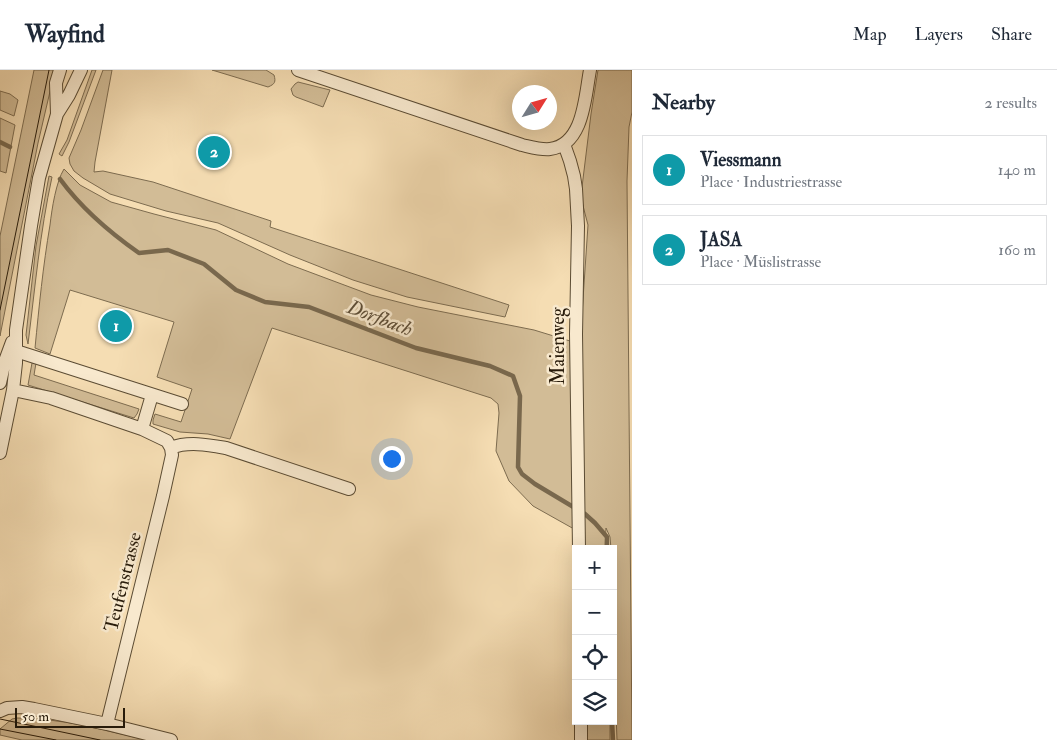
<!DOCTYPE html>
<meta charset="utf-8">
<style>
:root{--surface:#fff;--page:#f6f6f7;--text:#1f2937;--muted:#747a83;--line:#e0e1e3;--accent:#8f2418}
body{margin:0;font-family:"IM FELL Double Pica",serif;background:var(--page);color:var(--text)}
.controls{position:absolute;right:15px;bottom:15px;display:grid;overflow:hidden;border-radius:0px;box-shadow:0 5px 20px #0002}
.controls button{width:45px;height:45px;display:grid;place-items:center;padding:0;border:0;border-bottom:1px solid var(--line);background:var(--surface);color:var(--text);font:25px sans-serif}
.compass{position:absolute;left:512px;top:15px;width:45px;height:45px;border-radius:50%;background:var(--surface);box-shadow:0 5px 20px #0002;rotate:53deg}
.scale{position:absolute;left:15px;bottom:12px;width:110px;box-sizing:border-box;padding-left:5px;border:2px solid #281b0a;border-top:0;font-size:14px;line-height:18px;white-space:nowrap;color:#281b0a;-webkit-text-stroke:4px #f8e9ce;paint-order:stroke}
.you{position:absolute;left:391px;top:388px;width:18px;height:18px;margin:-12px;border:4px solid #fff;border-radius:50%;background:#1a73e8;box-shadow:0 0 0 8px #1a73e833}
.badge{display:grid;place-items:center;width:32px;height:32px;border-radius:50%;background:var(--accent);color:#fff;font-size:16px;font-weight:700}
.pin{position:absolute;translate:-50% -50%;border:2px solid #fff;box-shadow:0 1px 5px #0006}
.list{margin:0;padding:0;list-style:none}
h2{display:flex;justify-content:space-between;align-items:center;height:65px;margin:0;padding:0 20px;font-size:21px}
h2 small{font-size:16px;font-weight:400;color:var(--muted)}
.list li{display:grid;grid-template-columns:32px 1fr auto;gap:15px;align-items:center;box-sizing:border-box;height:70px;margin:0 10px 10px;padding:0 10px;border:1px solid var(--line);border-radius:0px}
.list b{display:block;font-size:19px;white-space:nowrap}
.list p{margin:0;font-size:16px;white-space:nowrap;color:var(--muted)}
.list em{font-size:16px;font-style:normal;color:var(--muted)}
.icon{flex:none;width:28px;height:28px;fill:none;stroke:currentColor;stroke-width:2;stroke-linecap:round;stroke-linejoin:round}
.map{position:relative;flex:none;width:632px;height:670px;overflow:hidden}
header{display:flex;align-items:center;gap:30px;box-sizing:border-box;height:70px;padding:0 25px;background:var(--surface);border-bottom:1px solid var(--line)}
header strong{font-size:24px}
nav{display:flex;gap:28px;margin-inline-start:auto;font-size:18px}
main{display:flex}
aside{flex:1;background:var(--surface)}
.map>svg:first-child{display:block}
.green{fill:#d2bc96;stroke:#7d6c50}
.lines{fill:none;stroke-linecap:round;stroke-linejoin:round}
.stream{stroke:#79684d;stroke-width:4.5}
.minor-casing{stroke:#5b4c34;stroke-width:14}
.minor{stroke:#f8e9ce;stroke-width:12}
.tram{stroke:#281b0a;stroke-width:1}
.labels{text-anchor:middle;dominant-baseline:central;stroke-width:5;stroke-linejoin:round;paint-order:stroke}
.street-label{font-size:19px;fill:#281b0a;stroke:#f8e9ce}
.water-label{font-size:20px;font-style:italic;fill:#5e4e37;stroke:#f8e9ce}
</style>
<header>
<strong>Wayfind</strong>
<nav><a>Map</a><a>Layers</a><a>Share</a></nav>
</header>
<main>
<div class="map">
<svg width="632" height="670" viewBox="0 0 632 670">
<rect width="100%" height="100%" fill="#f5ddb3"/>
<filter id="stains"><feTurbulence type="fractalNoise" baseFrequency=".004" numOctaves="4"/><feColorMatrix values="0 0 0 0 .2 0 0 0 0 .09 0 0 0 0 .02 0 0 0 .5 -.17"/></filter>
<radialGradient id="worn" r=".72"><stop offset=".6" stop-color="#630" stop-opacity="0"/><stop offset="1" stop-color="#630" stop-opacity=".3"/></radialGradient>
<path class="green" d="M34 0H55L38 73 0 266V166Z
M92 0H96L69 72 62 86 59 84 67 70Z
M103 0H112L95 92 94 102 103 101 153 112 271 151 270 157 509 235 505 247 407 227 353 210 290 185 218 153 166 141 110 124 83 108 74 101 70 94 69 88 81 60Z
M212 0H266L274 5C276 12 275 14 268 17Z
M598 0H632V42L629 57 627 111 632 670H617L613 563V479H611L610 467 606 458 605 479H584L581 259 588 155 582 132V117L591 44Z
M298 12 330 20 323 37 296 27 293 25 291 19 295 14Z
M0 21 10 24 18 30 14 46 0 40Z
M0 48 15 55 6 103 0 101Z
M64 99 80 115 111 132 154 144 216 160 288 194 371 225 418 237 534 260 570 271 574 459 533 436 509 411 496 381 499 343 498 334 491 328 272 258 230 369 208 364 180 362 153 354V350L155 344 181 352 192 319 157 307 174 252 70 220 50 284 35 278C39 237 43 196 50 155 52 138 56 112 64 99Z
M49 106 52 107C40 162 35 218 28 274L26 265 36 176Z
M32 293H36L34 305 139 339 137 344 134 348 28 315Z
M17 648C61 648 103 660 147 670H22L0 665V659L12 649Z
M587 651H610V670H587Z"/>
<g class="lines">
<path class="stream" d="M0 72 10 77
M60 109C82 139 109 162 139 183L168 180 204 194 236 220 265 232 309 237 416 278 490 296 513 306 520 326 518 397 522 404 535 414 585 444 595 453 607 467V479
M612 651 613 670"/>
<g class="minor-casing">
<path id="minor" d="M298 0 522 75C531 77 541 80 550 79 584 75 585 26 590 0
M57 44 69 25 81 0
M564 74 570 91 574 106 576 119 578 156 576 264 579 479
M16 281 182 334
M0 313 5 291 12 272
M13 320 51 328 142 359 167 371 171 378 172 385 163 426 107 654
M142 359 152 325
M171 378C188 371 209 375 226 378L349 419
M0 383 13 320 16 293V260L31 156 39 108 57 44 56 13 60 0
M0 641 7 638 22 637 34 639 107 654 171 670
M581 651V670"/>
</g>
<use href="#minor" class="minor"/>
<path class="tram" d="M0 240 49 0
M0 649 100 670
M0 659 56 670"/>
</g>
<g class="labels">
<g class="street-label">
<text transform="translate(558 276) rotate(-90)">Maienweg</text>
<text transform="translate(123 512) rotate(-76)">Teufenstrasse</text>
</g>
<g class="water-label">
<text transform="translate(380 248) rotate(21)">Dorfbach</text>
</g>
</g>
<rect width="100%" height="100%" filter="url(#stains)"/>
<rect width="100%" height="100%" fill="url(#worn)"/>
</svg>
<div class="controls">
<button>+</button>
<button>−</button>
<button><svg class="icon" aria-label="locate" viewBox="0 0 24 24"><circle cx="12" cy="12" r="6"/><path d="M12 2v4M12 18v4M2 12h4M18 12h4"/></svg></button>
<button><svg class="icon" aria-label="layers" viewBox="0 0 24 24"><path d="M12 4l9 5-9 5-9-5zM3 14l9 5 9-5"/></svg></button>
</div>
<svg class="compass" viewBox="-18 -18 36 36"><path d="M0-13l5 13h-10z" fill="#e53935"/><path d="M0 13l5-13h-10z" fill="#747a83"/></svg>
<div class="scale">50 m</div>
<div class="you"></div>
<div class="pin badge" style="left:116px;top:256px;background:#0f9aa8">1</div>
<div class="pin badge" style="left:214px;top:82px;background:#0f9aa8">2</div>
</div>
<aside>
<h2>Nearby<small>2 results</small></h2>
<ul class="list">
<li><span class="badge" style="background:#0f9aa8">1</span><div><b>Viessmann</b><p>Place · Industriestrasse</p></div><em>140 m</em></li>
<li><span class="badge" style="background:#0f9aa8">2</span><div><b>JASA</b><p>Place · Müslistrasse</p></div><em>160 m</em></li>
</ul>
</aside>
</main>
